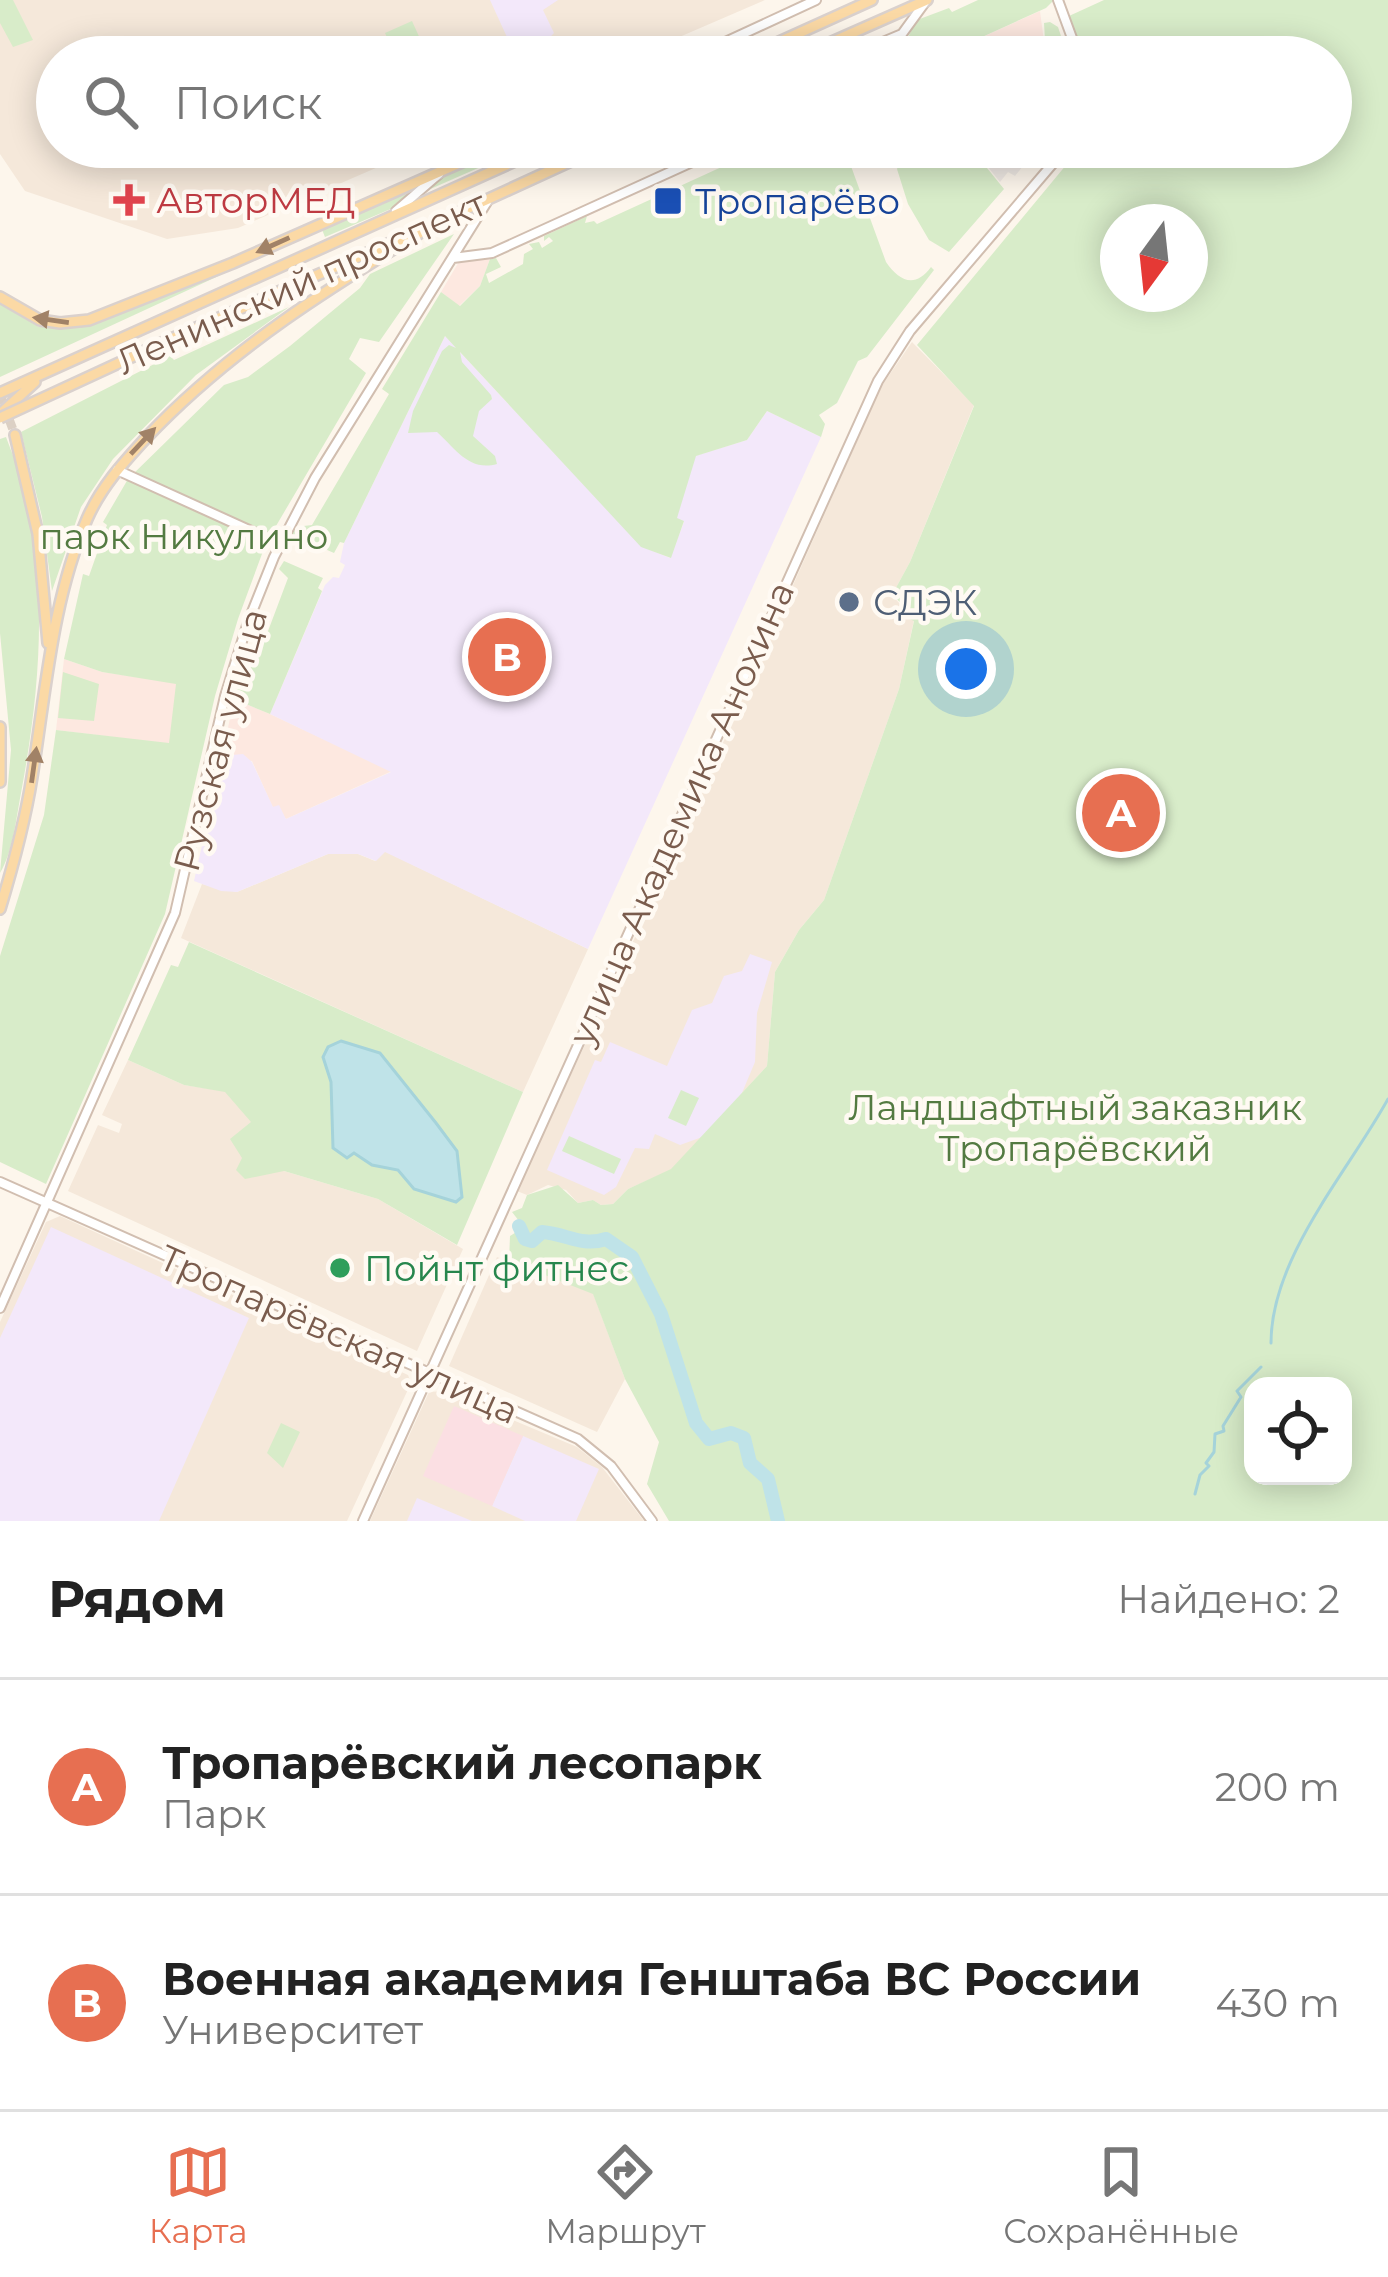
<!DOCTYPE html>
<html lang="ru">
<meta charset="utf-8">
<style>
:root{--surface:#fff;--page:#f6f6f6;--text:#222;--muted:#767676;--line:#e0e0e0;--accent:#e76f51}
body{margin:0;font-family:Montserrat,sans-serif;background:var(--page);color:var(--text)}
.controls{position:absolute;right:36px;bottom:36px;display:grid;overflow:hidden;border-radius:24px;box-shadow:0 6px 30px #0003}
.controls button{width:108px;height:108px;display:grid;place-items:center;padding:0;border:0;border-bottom:3px solid var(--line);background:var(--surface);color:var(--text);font:60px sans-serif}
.compass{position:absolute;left:1100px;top:204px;width:108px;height:108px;border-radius:50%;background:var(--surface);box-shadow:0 6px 30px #0003;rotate:195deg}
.you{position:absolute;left:966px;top:669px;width:42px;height:42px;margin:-30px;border:9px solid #fff;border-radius:50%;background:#1a73e8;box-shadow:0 0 0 18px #1a73e833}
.badge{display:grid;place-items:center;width:78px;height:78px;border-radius:50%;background:var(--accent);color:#fff;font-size:39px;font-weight:700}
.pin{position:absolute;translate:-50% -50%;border:6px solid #fff;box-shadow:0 3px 12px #0006}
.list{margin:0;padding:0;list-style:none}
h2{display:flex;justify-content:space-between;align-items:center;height:156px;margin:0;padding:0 48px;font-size:51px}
h2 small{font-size:39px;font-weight:400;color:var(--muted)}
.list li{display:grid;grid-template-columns:78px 1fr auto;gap:36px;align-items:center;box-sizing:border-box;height:216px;padding:0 48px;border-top:3px solid var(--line)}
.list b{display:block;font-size:45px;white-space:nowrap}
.list p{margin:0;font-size:39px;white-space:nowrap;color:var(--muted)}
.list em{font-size:39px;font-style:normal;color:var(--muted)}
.icon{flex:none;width:66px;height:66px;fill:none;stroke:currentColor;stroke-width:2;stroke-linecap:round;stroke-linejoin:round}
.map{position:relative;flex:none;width:1388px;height:1521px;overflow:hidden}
.search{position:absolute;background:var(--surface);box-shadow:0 6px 30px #0003;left:36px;right:36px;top:36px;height:132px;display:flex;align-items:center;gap:30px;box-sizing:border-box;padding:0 42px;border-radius:66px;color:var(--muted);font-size:45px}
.sheet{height:588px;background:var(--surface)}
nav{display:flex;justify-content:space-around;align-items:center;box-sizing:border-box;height:168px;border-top:3px solid var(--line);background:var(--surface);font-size:33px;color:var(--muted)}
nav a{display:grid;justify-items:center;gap:6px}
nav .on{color:var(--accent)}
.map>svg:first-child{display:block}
.residential{fill:#f5e8da}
.commercial{fill:#fde8e0}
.industrial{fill:#efe9e4}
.education{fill:#f3e8fa}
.medical{fill:#fbdfe3}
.green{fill:#d8ecc9;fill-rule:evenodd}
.water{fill:#bfe3e8;stroke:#a5d3da;stroke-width:3}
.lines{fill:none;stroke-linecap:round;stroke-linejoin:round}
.stream{stroke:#a5d3da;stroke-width:3}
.river{stroke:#bfe3e8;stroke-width:14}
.major-tunnel{stroke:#dcd0c4;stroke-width:9;stroke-dasharray:9 4.5;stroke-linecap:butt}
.minor-casing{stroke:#d1beb0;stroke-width:12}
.major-casing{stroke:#dad1cd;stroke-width:14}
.minor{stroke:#fff;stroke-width:8}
.major{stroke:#fbd9a5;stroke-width:9}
.major-bridge-casing{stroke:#dad1cd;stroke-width:14;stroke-linecap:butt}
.major-bridge{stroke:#fbd9a5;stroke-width:9}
.oneway{fill:#a18267}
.health-dot{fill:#e0444e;stroke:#fffaf3;stroke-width:4.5}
.transit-dot{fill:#1a4fb4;stroke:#fffaf3;stroke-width:4.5}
.service-dot{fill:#5c6f8a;stroke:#fffaf3;stroke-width:4.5}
.leisure-dot{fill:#2e9e5b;stroke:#fffaf3;stroke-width:4.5}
.labels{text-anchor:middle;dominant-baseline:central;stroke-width:9;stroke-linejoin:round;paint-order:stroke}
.health-label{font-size:36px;fill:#be3a42;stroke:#fffaf3;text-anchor:start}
.transit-label{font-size:36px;fill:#164399;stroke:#fffaf3;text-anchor:start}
.street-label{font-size:36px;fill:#7a5c4d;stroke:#fffaf3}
.park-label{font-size:36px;fill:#537a41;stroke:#fffaf3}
.service-label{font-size:36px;fill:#4e5e75;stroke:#fffaf3;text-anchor:start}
.leisure-label{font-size:36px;fill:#27864d;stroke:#fffaf3;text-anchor:start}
</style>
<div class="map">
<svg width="1388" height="1521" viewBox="0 0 1388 1521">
<rect width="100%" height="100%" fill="#fdf6ec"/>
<path class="residential" d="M0 0H765L633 57H57V147H424L238 228 167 239 25 191 0 154Z
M912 342 974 405 910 562 892 595 914 620 899 689 824 900 799 930 775 972 767 1066 671 1170 628 1189 613 1204 601 1205 593 1200 578 1203 566 1190 548 1185 527 1195 517 1191 670 862 881 387Z
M384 851 588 949 523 1092 181 938 202 884 237 892 328 854H358L375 861Z
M128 1060 184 1085 225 1091 252 1122 284 1171 378 1199 463 1249 417 1351 68 1191 98 1125 119 1133 122 1124 102 1115Z
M60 1216 408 1375 411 1383 347 1521H0V1322L46 1222Z
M497 1257 593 1293 625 1379 597 1432 449 1366Z
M444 1391 577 1447 602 1467 644 1521H370L429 1392Z"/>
<path class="commercial" d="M1040 11 1046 57H938Z
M479 257 490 259 480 286 459 306 441 292 460 260Z
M64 659 102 672 177 683 170 744 56 730Z
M241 702 270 714 392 771 286 819 273 808 252 761 222 756 233 704Z"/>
<path class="industrial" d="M972 147H1028L1031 156 1015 176 1008 172 1000 182Z"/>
<path class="education" d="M490 0H558L543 10 554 33 531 57H516Z
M445 336 641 546 670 558 684 522 676 519 695 456 747 440 767 411 821 437 588 949 385 852 376 861 358 854H328L237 892 221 891 194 881 222 756 243 754 252 762 273 807 279 805 286 819 391 772 270 714 325 585 333 577 339 578 345 565 340 562 344 543Z
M750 954 772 962 757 1013 755 1062 739 1100 705 1136 680 1145 655 1134 649 1149 635 1148 616 1187 604 1195 547 1170 595 1060 601 1062 610 1042 667 1066 692 1010 712 1003 724 976 742 971Z
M51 1227 249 1318 159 1521H0V1338Z
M523 1436 599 1469 576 1521H525L492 1506Z
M417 1498 472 1521H407Z"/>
<path class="medical" d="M454 1406 523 1436 492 1506 423 1476Z"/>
<path class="green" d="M0 0H13L33 40 13 47 0 23Z
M978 0H1054L1046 8 938 57H912L907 39 917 20 949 8 952 12Z
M1104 0H1388V1521H669L647 1484 659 1442 625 1379 593 1294 509 1261 510 1236 518 1231 519 1221 512 1212 522 1208 527 1195 558 1185 578 1203 593 1200 601 1205 613 1204 628 1189 671 1169 767 1066 775 972 799 930 824 900 899 689 914 621 905 617 901 603 892 595 910 562 974 406 917 345 1081 147H1331V57H1082L1069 16ZM1118 222H1190V294H1118ZM1253 1386H1343V1476H1253Z
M412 21 422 43 395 55 385 33Z
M1050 22 1058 27 1068 57H1046L1044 23Z
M503 147H526L419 194 444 175Z
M734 147H762L752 152 757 155 754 159 757 162 768 157 772 147H844L886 262C899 281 915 289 931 267L934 270 867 357 858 361 837 403 819 415 825 424 821 437 767 411 747 440 696 456 677 518 684 521 671 558 641 547 460 352 462 362 491 395 492 399 479 411 473 436 495 456 497 464C469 472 455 448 437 432L408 433 413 411 442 351 449 345 456 348 445 336 344 543 340 542 334 553 291 534 295 527 312 525 389 394 382 389 441 292 460 306 480 286 490 259 496 258 501 267 486 274 489 283 523 264 524 254 533 249 529 244 539 242 542 248 553 241 549 237 544 241V236L587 216 585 223 594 221 597 224 739 159 741 150Z
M911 147H930L936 151 942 147H970L1004 189 949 252 929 240 908 204 897 169 904 149Z
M428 179 393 208 325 237 321 227Z
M454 234 379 342 360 338 349 359 366 373 266 543 238 619 215 696 165 914 46 1184 0 1162V956L44 815 56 730 169 743 176 684 102 672 64 659 83 574 89 576 107 525 103 522 128 479 224 385 248 377 290 346 360 288 370 274Z
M238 264V267L0 377V304L39 327H84Z
M289 307 196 375 113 459 81 507 52 591 42 517 21 432 170 356 174 360Z
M6 437C52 551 43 675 21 793 16 819 13 852 0 873L11 750 0 633V439Z
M284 561 323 578 318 588 322 591 270 714 241 702 233 704 246 661 259 655 288 578 279 569Z
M63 672 99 684 94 721 58 718Z
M189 942 523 1092 457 1245 378 1199 284 1171 245 1179 236 1170 242 1158 230 1139 251 1122 225 1092 184 1085 128 1060 171 965 178 967Z
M681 1090 699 1098 686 1126 668 1118Z
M569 1136 621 1159 614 1174 562 1151Z
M281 1423 300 1432 283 1468 267 1453Z"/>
<path class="water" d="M341 1041 380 1053 436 1123 457 1151 462 1197 456 1202 414 1189 398 1170 372 1165 354 1153 347 1158 333 1148 331 1082 323 1057 328 1047Z"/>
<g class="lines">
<path class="stream" d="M1271 1343C1271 1257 1348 1172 1388 1099
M1195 1494 1200 1475 1209 1466 1206 1463 1214 1452 1215 1434 1224 1431 1223 1426 1241 1397 1237 1391 1261 1367"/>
<path class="river" d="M519 1226 525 1239 532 1241 542 1232C567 1234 582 1247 606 1239L632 1257 661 1314 696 1423 709 1439 731 1433 744 1438 750 1463 768 1479 778 1521"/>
<path class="major-tunnel" d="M0 395 15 435"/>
<g class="minor-casing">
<path id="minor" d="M1058 0 1079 57
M693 57 816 0
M847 57 902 34 926 1
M396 211 439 174
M453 258 492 253 725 147
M117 470 280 544
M0 1182 578 1439 611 1466 652 1521
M0 1308 175 913 225 696 248 622 274 557 315 478 487 202
M363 1521 878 381 910 331 1067 147"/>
</g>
<g class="major-casing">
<path id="major" d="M746 57 872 0
M798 57 927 0
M436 223 602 147
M0 297 40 320 60 323 89 320 233 263 496 147
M162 343 404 237
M0 393 546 147
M0 414 35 382
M15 435 38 534 48 643
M0 727V782
M0 909C13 866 25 822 32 777 46 690 52 600 87 519 101 487 123 463 146 438 231 348 333 285 438 222"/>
</g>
<use href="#minor" class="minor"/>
<use href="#major" class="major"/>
<g class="major-bridge-casing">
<path id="major-bridge" d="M0 418 162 343"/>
</g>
<use href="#major-bridge" class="major-bridge"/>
</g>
<defs><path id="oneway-solid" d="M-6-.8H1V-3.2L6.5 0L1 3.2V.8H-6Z" transform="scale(3)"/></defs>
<g class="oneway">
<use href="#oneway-solid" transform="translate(273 245) rotate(156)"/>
<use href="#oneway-solid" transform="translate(51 320) rotate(-172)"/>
<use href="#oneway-solid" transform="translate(143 441) rotate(-47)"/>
<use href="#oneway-solid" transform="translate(34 765) rotate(-82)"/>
</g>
<path class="health-dot" d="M123 182h12v12h12v12h-12v12h-12v-12h-12v-12h12z"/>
<rect class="transit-dot" x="653" y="186" width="30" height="30" rx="6"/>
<circle class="service-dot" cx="849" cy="602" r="12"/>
<circle class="leisure-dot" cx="340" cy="1268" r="12"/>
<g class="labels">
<g class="health-label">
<text x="156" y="200">АвторМЕД</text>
</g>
<g class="transit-label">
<text x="695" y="201">Тропарёво</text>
</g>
<g class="street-label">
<text transform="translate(301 282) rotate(-24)">Ленинский проспект</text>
<text transform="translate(220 740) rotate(-75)">Рузская улица</text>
<text transform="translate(681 813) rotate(-66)">улица Академика Анохина</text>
<text transform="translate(339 1334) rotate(24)">Тропарёвская улица</text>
</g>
<g class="park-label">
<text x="184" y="536">парк Никулино</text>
<text x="1075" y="1107">Ландшафтный заказник<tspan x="1075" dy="41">Тропарёвский</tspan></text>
</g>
<g class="service-label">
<text x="873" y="602">СДЭК</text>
</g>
<g class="leisure-label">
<text x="364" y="1268">Пойнт фитнес</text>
</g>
</g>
</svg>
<div class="controls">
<button><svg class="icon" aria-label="locate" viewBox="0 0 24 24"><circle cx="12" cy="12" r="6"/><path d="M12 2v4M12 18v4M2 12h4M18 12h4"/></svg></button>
</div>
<svg class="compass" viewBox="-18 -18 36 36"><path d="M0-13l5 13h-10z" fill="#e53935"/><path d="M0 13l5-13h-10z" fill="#767676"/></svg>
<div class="you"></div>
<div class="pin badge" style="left:1121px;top:813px">A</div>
<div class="pin badge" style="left:507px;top:657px">B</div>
<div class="search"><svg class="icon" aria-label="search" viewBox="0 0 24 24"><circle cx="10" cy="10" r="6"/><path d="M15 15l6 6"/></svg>Поиск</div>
</div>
<section class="sheet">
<h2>Рядом<small>Найдено: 2</small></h2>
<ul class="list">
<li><span class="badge">A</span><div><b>Тропарёвский лесопарк</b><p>Парк</p></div><em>200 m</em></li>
<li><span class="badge">B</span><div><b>Военная академия Генштаба ВС России</b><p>Университет</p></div><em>430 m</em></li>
</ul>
</section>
<nav>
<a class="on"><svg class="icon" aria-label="map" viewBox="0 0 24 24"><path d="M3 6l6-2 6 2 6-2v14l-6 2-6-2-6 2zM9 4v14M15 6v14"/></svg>Карта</a>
<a><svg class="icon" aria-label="directions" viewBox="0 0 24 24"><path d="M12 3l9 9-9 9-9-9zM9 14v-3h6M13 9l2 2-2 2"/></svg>Маршрут</a>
<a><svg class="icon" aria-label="saved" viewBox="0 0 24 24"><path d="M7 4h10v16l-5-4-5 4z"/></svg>Сохранённые</a>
</nav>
